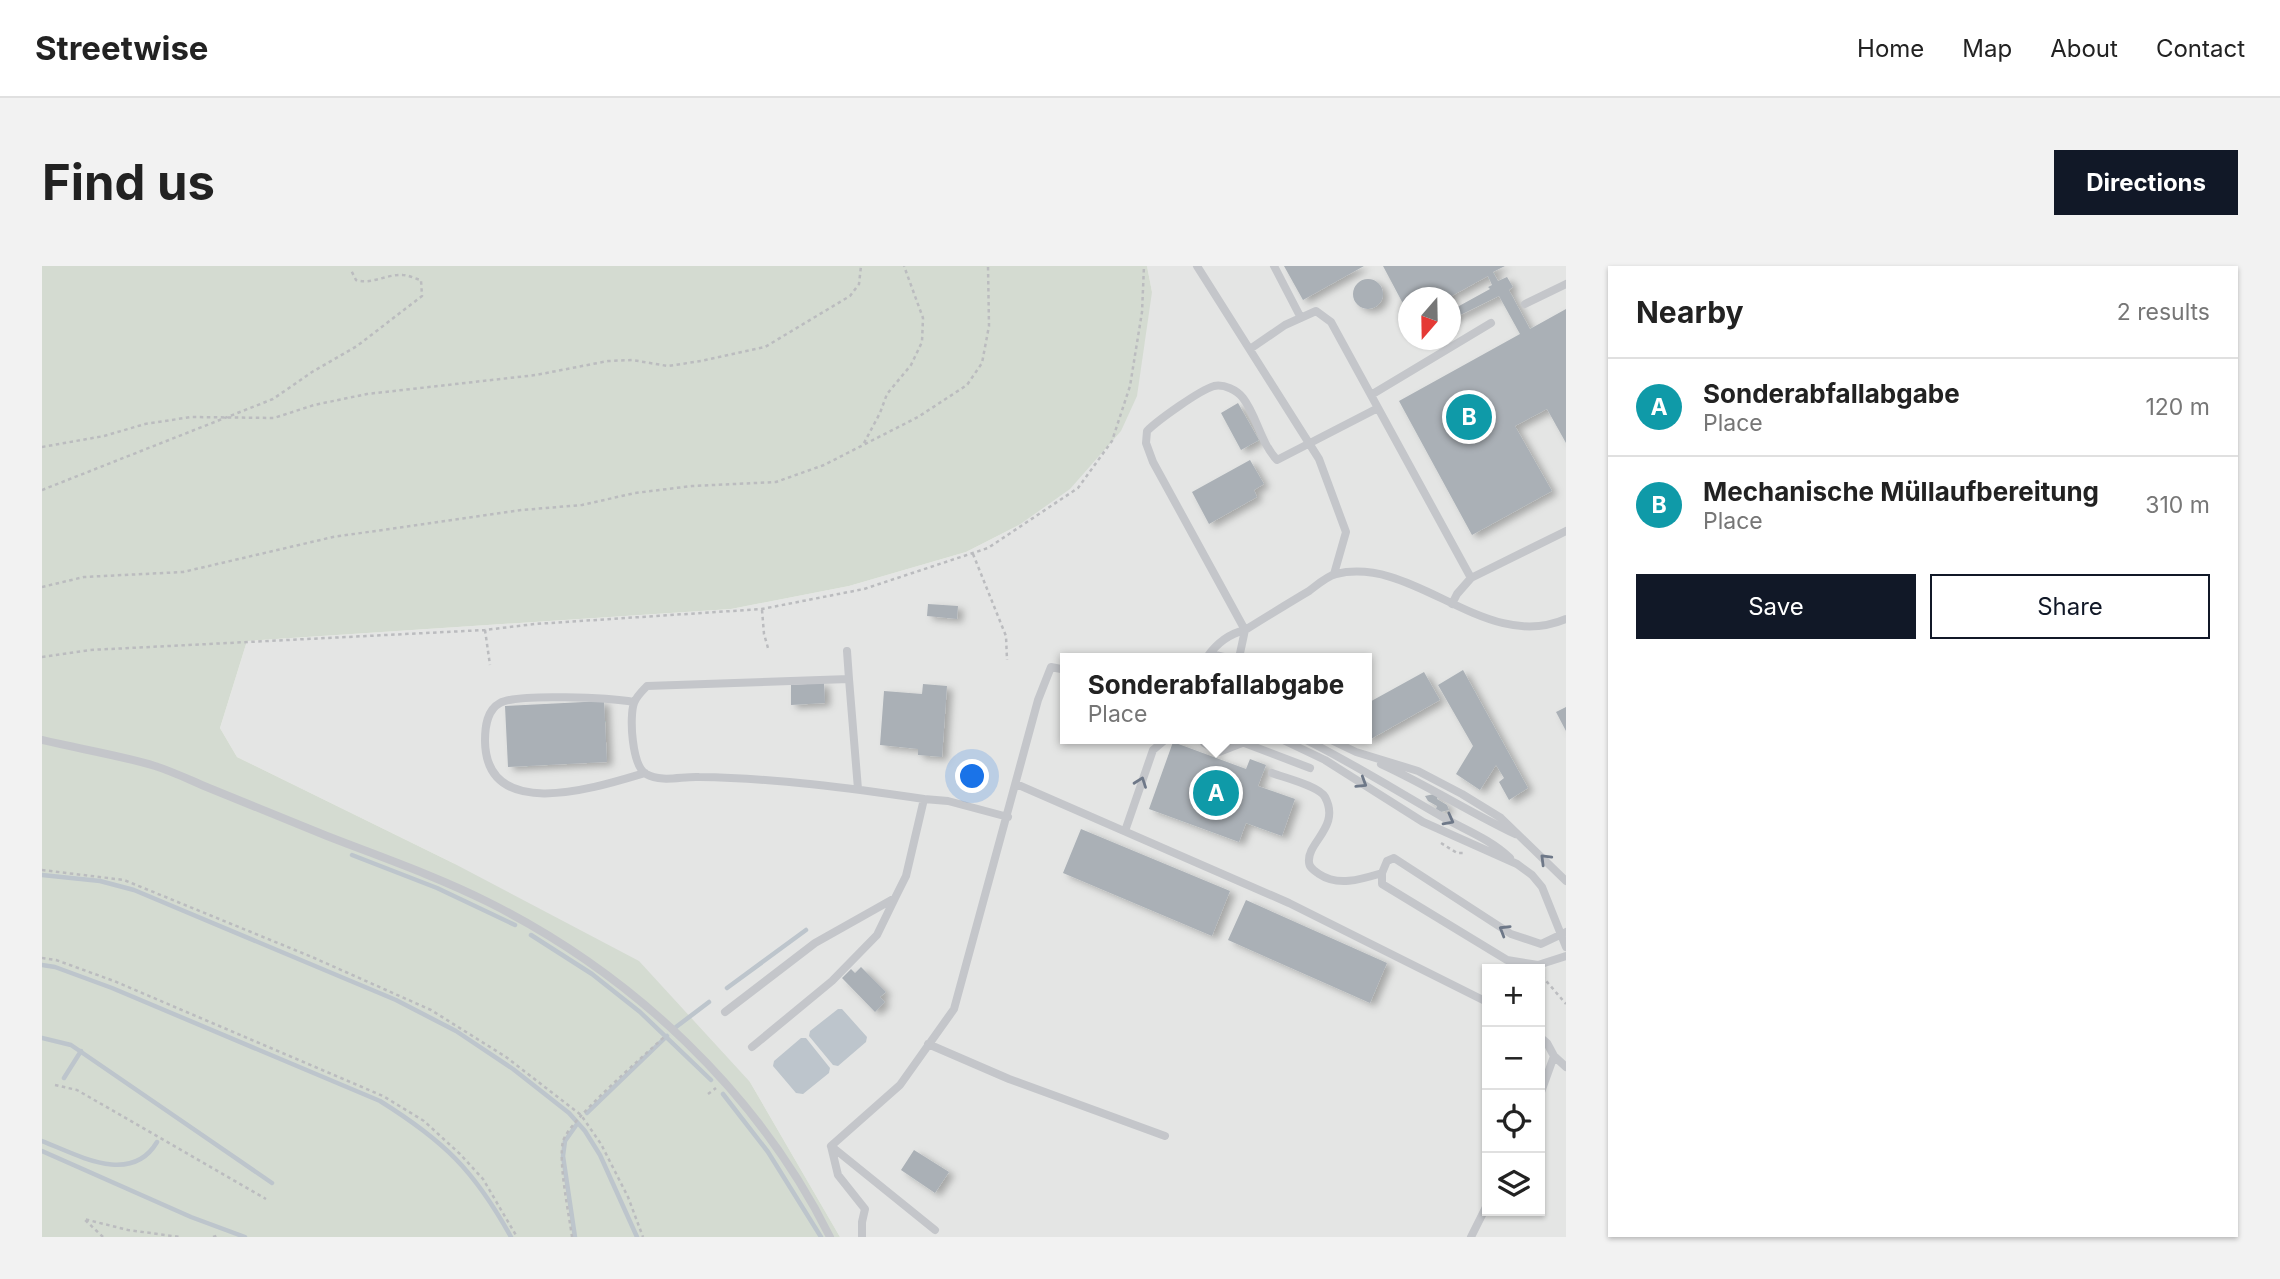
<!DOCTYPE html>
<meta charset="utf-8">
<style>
:root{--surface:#fff;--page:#f2f2f2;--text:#222;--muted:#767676;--line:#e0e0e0;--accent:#111827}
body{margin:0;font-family:Inter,sans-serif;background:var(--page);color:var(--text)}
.controls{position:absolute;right:21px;bottom:21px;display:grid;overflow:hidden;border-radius:0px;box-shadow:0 2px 5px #0004}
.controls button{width:63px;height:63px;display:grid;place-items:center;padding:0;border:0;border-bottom:2px solid var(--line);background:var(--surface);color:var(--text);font:35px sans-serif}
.compass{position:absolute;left:1356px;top:21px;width:63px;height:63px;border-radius:50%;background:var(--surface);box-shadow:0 2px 5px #0004;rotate:200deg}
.you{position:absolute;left:931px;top:511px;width:24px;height:24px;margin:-18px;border:5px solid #fff;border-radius:50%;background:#1a73e8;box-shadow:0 0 0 10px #1a73e833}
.badge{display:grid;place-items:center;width:46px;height:46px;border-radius:50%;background:var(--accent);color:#fff;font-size:23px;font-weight:700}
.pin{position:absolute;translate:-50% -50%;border:4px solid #fff;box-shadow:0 2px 7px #0006}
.popup{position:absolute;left:1018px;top:387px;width:312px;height:91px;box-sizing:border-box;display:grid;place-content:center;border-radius:0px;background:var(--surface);filter:drop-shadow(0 2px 5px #0005);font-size:23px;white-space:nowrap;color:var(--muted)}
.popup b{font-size:26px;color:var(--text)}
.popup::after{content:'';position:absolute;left:50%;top:100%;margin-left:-14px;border:14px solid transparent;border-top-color:var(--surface)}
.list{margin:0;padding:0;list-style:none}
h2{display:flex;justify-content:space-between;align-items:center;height:91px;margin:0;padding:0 28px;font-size:30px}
h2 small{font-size:23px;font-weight:400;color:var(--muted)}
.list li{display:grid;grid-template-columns:46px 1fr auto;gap:21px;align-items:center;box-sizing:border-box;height:98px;padding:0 28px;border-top:2px solid var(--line)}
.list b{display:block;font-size:26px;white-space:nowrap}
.list p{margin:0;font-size:23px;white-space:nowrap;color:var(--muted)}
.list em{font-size:23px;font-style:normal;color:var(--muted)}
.actions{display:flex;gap:14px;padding:21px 28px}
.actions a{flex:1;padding:16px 0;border:2px solid var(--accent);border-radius:0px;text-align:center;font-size:24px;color:var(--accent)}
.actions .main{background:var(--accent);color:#fff}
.icon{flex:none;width:38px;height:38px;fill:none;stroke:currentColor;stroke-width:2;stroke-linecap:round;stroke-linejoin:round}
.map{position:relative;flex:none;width:1524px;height:971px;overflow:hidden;border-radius:0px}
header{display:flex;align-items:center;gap:42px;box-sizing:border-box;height:98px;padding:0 35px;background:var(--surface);border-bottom:2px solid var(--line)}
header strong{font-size:33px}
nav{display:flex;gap:38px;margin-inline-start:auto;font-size:24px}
.intro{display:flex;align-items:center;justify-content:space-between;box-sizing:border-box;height:168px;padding:0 42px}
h1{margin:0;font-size:49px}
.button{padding:18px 32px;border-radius:0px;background:var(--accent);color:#fff;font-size:24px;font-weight:700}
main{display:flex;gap:42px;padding:0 42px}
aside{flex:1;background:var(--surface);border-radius:0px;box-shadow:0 2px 5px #0004}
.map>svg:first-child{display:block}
.built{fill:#e4e5e4;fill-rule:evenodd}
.green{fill:#d4dbd1}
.water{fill:#bdc5cc}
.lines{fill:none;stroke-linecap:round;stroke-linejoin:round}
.stream{stroke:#bdc5cc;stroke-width:4.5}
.building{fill:#aab0b6;filter:url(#shadow)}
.path{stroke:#bbbcbf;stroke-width:2.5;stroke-dasharray:3.5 3.5;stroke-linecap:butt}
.service{stroke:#c4c6ca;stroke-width:8}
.oneway{stroke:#6e7888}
</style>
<header>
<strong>Streetwise</strong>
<nav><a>Home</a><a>Map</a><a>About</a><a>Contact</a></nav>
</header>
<div class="intro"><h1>Find us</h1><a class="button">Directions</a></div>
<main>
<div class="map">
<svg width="1524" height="971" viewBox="0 0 1524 971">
<defs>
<filter id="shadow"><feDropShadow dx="5.5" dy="3.5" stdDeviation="3.5" flood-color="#0004"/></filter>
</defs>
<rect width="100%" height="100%" fill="#f4f4f0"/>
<path class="built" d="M1105 0H1524V971H798L708 816 411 597 195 491 178 462 205 375 689 343 807 320 924 286 977 259 1110 26ZM1366 32H1408V74H1366ZM1024 392H1324V473H1024ZM1445 703H1498V945H1445Z"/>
<path class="green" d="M0 0H1105L1110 26 1095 130 1079 165 1028 223 977 259 924 286 807 320 689 343 205 375 178 462 195 491 411 597 597 695 708 816 798 971H0Z"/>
<path class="water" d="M796 743H800L825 771 824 776 796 800 791 799 767 770 768 765Z
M759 772H764L788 802 787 807 761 828 754 827 731 800 732 795Z"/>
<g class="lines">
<path class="stream" d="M310 589 395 622 473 659
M0 609 58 615 92 624 354 734 414 765 471 803 527 847 543 865 558 889 595 971
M489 669 550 708 598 746 669 814
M0 699 13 701 70 722 338 835C402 875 432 904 469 971
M685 722 764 664
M634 761 667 736
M0 772 29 779 230 917
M22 812 39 785
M681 828 726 886 779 971
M545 847 625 770
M0 875C36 889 89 920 115 876
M0 885 149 951 203 971
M533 971 521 890 523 875 535 858"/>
</g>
<path class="building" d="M1242 0H1322L1261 34Z
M1341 0H1463L1451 6 1456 15 1465 11 1471 21 1467 24 1488 63 1524 43V177L1505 143 1473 160 1510 225 1430 269 1357 135 1478 68 1457 30 1408 54V45L1448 23 1446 21 1450 19 1446 10 1406 32H1366V47Z
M1311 28a15 15 0 1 1 30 0a15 15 0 1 1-30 0Z
M1196 137 1217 174 1199 184 1179 147Z
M1208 194 1222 218 1212 224 1215 231 1167 258 1150 226Z
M886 338 916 340 915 353 885 350Z
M1421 404 1486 522 1467 534 1457 516 1462 512 1454 499 1438 524 1414 508 1431 480 1396 419Z
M1382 406 1398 434 1327 474 1324 469V438Z
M782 417 783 437 749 439V419Z
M881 418 905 420 900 491 876 489V483L838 479 842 425 880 428Z
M562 435 565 496 466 501 463 440Z
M1524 441V465L1514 446Z
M1131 476 1204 503 1208 493 1224 499 1216 520 1253 533 1240 570 1204 557 1197 576 1107 543Z
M1392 528 1396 530 1395 533 1405 539 1407 544 1399 546 1394 543 1395 540 1386 535 1383 530Z
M1039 563 1188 625 1170 670 1021 607Z
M1204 634 1345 697 1328 737 1186 674Z
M819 701 844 726 838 731 843 736 833 746 800 712 809 703 813 707Z
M872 884 907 906 893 927 859 904Z"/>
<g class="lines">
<path class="path" d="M822 177 838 147 845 128 869 99 880 76 881 52 862 0
M0 181 62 170 103 158 149 151 232 152 272 139 325 128 494 109 566 95 590 94 626 100 659 95 723 81 808 30 817 18 819 0
M0 224 231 133 270 106 315 80 380 30 379 14C373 13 367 9 361 9 344 8 329 19 314 14L309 4
M931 288 964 370 965 394
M0 321 42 311 141 306 291 271 480 244 540 239 593 227 650 220 734 216 782 199 876 151 925 119 940 97 947 60 946 0
M720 344 722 368 726 382
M443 364 448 399
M0 391 48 384 443 364 493 358 720 343 822 323 946 282 1036 222 1070 175 1088 120 1100 46 1102 0
M1399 577 1415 587H1424
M0 604 82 614 270 691 389 744 464 791 539 849 559 878 586 931 601 971
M0 692 14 694 72 715 341 830 382 855 418 888 441 913 475 971
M1500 710 1524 738
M13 819 35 824 224 933
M666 828 674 822
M61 971 42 953 86 964 138 971
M171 971 177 969
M530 971C527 948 516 896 521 875 528 853 601 791 622 771"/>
<path class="service" d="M1155 0 1277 193 1304 266 1292 308
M1232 0 1259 52
M1483 38 1524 18
M1208 83 1243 59 1274 45 1289 56 1429 312
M1329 129 1449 57
M1410 338 1415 328 1429 312 1524 265
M805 385 807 413 605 420C601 424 594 431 592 437 587 451 590 500 604 508 620 517 640 510 657 511 733 512 808 522 882 533
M1165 391C1175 377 1186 368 1203 364 1224 351 1245 338 1267 325 1275 319 1285 310 1294 308 1373 289 1443 388 1524 353
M1165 391 1173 389 1186 392
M1197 392 1203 364 1111 196 1104 177 1105 165C1116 154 1158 124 1172 120 1182 118 1195 124 1201 132 1215 150 1218 176 1235 194L1336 142
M807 413 816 523
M592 436C569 432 476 427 458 437 445 444 443 460 443 475 444 558 556 521 603 507
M1162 473V477L1177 486 1200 477
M1192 473 1268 502
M1239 473 1283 494 1381 556 1475 598 1490 609 1500 621 1524 681
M1262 473C1311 497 1356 526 1404 553 1426 565 1449 574 1468 592
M1287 473 1314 486 1376 505 1420 528 1459 552 1524 615
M0 474C37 483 77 489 113 500 132 506 150 515 167 522 207 538 246 554 285 570 339 591 394 610 446 636 590 708 716 826 788 971
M1339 498C1385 519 1427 546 1473 568
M1230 507C1243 512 1277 520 1283 531 1299 561 1265 576 1267 596 1267 602 1273 605 1277 608 1296 621 1320 613 1340 607
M974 518 1247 637 1445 736
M1083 565 1111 484 1124 473
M1524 666 1499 678 1469 668 1352 592 1345 595 1340 607V618L1465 694 1496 699 1524 690
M683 746 773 677 853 632 864 610 882 533 906 535 966 551
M1498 771 1505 777 1512 790 1498 829
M886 778 967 813 1123 870
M710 781 790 715 835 669 853 632
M1512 790 1524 801
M789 880 893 964
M820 971V956L823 943 796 909 789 880 858 819 912 743 996 434 1009 401 1024 404
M1429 971 1445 939"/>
</g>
<defs><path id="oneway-chevron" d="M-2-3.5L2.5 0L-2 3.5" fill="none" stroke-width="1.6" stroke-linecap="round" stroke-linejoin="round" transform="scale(1.75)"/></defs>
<g class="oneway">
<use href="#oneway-chevron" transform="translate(1099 516) rotate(-70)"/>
<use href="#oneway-chevron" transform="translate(1320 517) rotate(32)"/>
<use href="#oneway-chevron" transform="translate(1407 554) rotate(28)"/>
<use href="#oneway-chevron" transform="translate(1503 593) rotate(-135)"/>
<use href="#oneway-chevron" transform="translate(1462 664) rotate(-149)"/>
</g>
</svg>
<div class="controls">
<button>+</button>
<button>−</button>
<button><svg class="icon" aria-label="locate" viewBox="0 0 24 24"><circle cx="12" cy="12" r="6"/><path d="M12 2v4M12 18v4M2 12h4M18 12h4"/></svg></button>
<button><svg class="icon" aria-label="layers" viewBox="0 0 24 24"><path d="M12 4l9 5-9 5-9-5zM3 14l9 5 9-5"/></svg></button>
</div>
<svg class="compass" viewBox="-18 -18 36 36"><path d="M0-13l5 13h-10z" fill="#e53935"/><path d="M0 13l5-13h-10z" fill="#767676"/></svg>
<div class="you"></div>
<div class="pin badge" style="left:1174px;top:527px;background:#0f9aa8">A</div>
<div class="popup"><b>Sonderabfallabgabe</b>Place</div>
<div class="pin badge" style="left:1427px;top:151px;background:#0f9aa8">B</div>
</div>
<aside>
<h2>Nearby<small>2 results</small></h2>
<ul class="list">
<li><span class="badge" style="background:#0f9aa8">A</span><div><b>Sonderabfallabgabe</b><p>Place</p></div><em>120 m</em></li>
<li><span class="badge" style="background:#0f9aa8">B</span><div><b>Mechanische Müllaufbereitung</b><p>Place</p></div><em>310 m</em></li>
</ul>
<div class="actions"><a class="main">Save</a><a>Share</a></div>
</aside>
</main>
